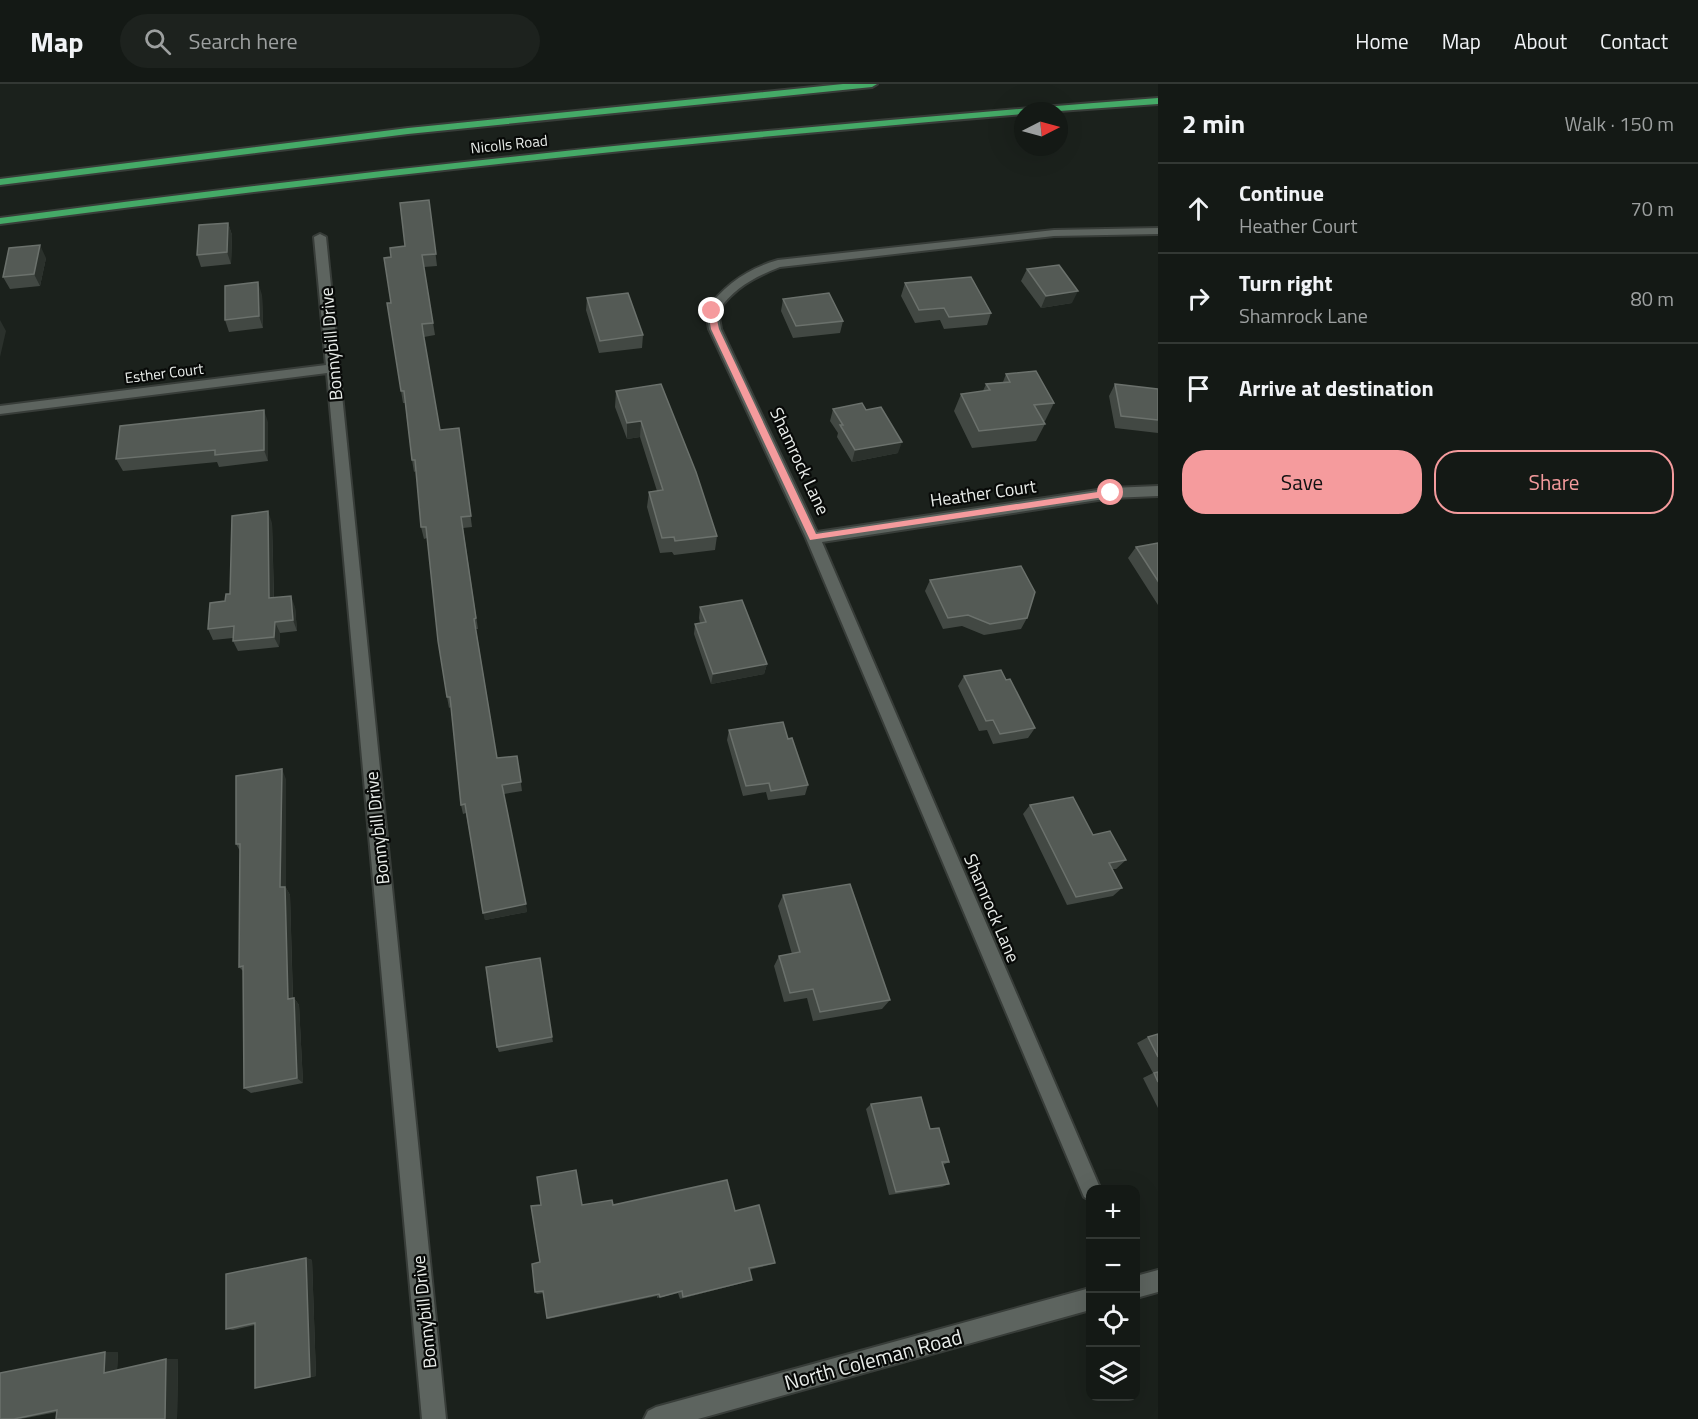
<!DOCTYPE html>
<meta charset="utf-8">
<style>
:root{--surface:#141915;--page:#1d221e;--text:#f1f3f6;--muted:#9da0a0;--line:#333834;--accent:#f59b9d}
body{margin:0;font-family:"Titillium Web",sans-serif;background:var(--page);color:var(--text)}
.controls{position:absolute;right:18px;bottom:18px;display:grid;overflow:hidden;border-radius:12px;box-shadow:0 6px 24px #0002}
.controls button{width:54px;height:54px;display:grid;place-items:center;padding:0;border:0;border-bottom:2px solid var(--line);background:var(--surface);color:var(--text);font:30px sans-serif}
.compass{position:absolute;left:1014px;top:18px;width:54px;height:54px;border-radius:50%;background:var(--surface);box-shadow:0 6px 24px #0002;rotate:84deg}
.stop{position:absolute;width:18px;height:18px;margin:-14px;border:4px solid #f59b9d;border-radius:50%;background:#fff}
.stop.end{background:#f59b9d;border-color:#fff;box-shadow:0 2px 6px #0008}
.list{margin:0;padding:0;list-style:none}
h2{display:flex;justify-content:space-between;align-items:center;height:78px;margin:0;padding:0 24px;font-size:26px}
h2 small{font-size:20px;font-weight:400;color:var(--muted)}
.list li{display:grid;grid-template-columns:39px 1fr auto;gap:18px;align-items:center;box-sizing:border-box;height:90px;padding:0 24px;border-top:2px solid var(--line)}
.list b{display:block;font-size:22px;white-space:nowrap}
.list p{margin:0;font-size:20px;white-space:nowrap;color:var(--muted)}
.list em{font-size:20px;font-style:normal;color:var(--muted)}
.actions{display:flex;gap:12px;padding:18px 24px}
.actions a{flex:1;padding:14px 0;border:2px solid var(--accent);border-radius:24px;text-align:center;font-size:21px;color:var(--accent)}
.actions .main{background:var(--accent);color:#111}
.icon{flex:none;width:33px;height:33px;fill:none;stroke:currentColor;stroke-width:2;stroke-linecap:round;stroke-linejoin:round}
.map{position:relative;flex:none;width:1158px;height:1335px;overflow:hidden}
header{display:flex;align-items:center;gap:36px;box-sizing:border-box;height:84px;padding:0 30px;background:var(--surface);border-bottom:2px solid var(--line)}
header strong{font-size:28px}
nav{display:flex;gap:33px;margin-inline-start:auto;font-size:21px}
.search{width:420px;height:54px;background:var(--page);display:flex;align-items:center;gap:15px;box-sizing:border-box;padding:0 21px;border-radius:33px;color:var(--muted);font-size:22px}
main{display:flex}
aside{flex:1;background:var(--surface)}
.map>svg:first-child{display:block}
.lines{fill:none;stroke-linecap:round;stroke-linejoin:round}
.minor-casing{stroke:#383d39;stroke-width:4}
.trunk-casing{stroke:#383d39;stroke-width:4}
.minor{fill:#5d645f;fill-rule:evenodd}
.trunk{fill:#45aa67;fill-rule:evenodd}
.wall{fill:#424843}
.shaded-wall{fill:#2b312c}
.building{fill:#545a55;stroke:#6b716c;stroke-width:1.5}
.route{fill:#f59b9d}
.labels{text-anchor:middle;dominant-baseline:central;stroke-width:4.5;stroke-linejoin:round;paint-order:stroke}
.far-street-label{font-size:15px;fill:#e9edea;stroke:#080a08}
.street-label{font-size:18px;fill:#e9edea;stroke:#080a08}
.near-street-label{font-size:21px;fill:#e9edea;stroke:#080a08}
</style>
<header>
<strong>Map</strong>
<div class="search"><svg class="icon" aria-label="search" viewBox="0 0 24 24"><circle cx="10" cy="10" r="6"/><path d="M15 15l6 6"/></svg>Search here</div>
<nav><a>Home</a><a>Map</a><a>About</a><a>Contact</a></nav>
</header>
<main>
<div class="map">
<svg width="1158" height="1335" viewBox="0 0 1158 1335">
<rect width="100%" height="100%" fill="#1b211c"/>
<g class="lines">
<g class="minor-casing">
<path id="minor" d="M1158 144V150L1054 152 780 183C754 193 734 204 718 227L721 245 817 448 1111 404 1158 402V412L1111 414 822 458 1101 1106H1090V1116L1084 1113 806 454 709 245 706 227C724 201 747 185 778 176L1054 146Z
M320 150 326 153 446 1335H422L327 289 0 330V322L326 281 314 153Z
M1158 1186V1208L1136 1214V1192Z
M1090 1204V1226L698 1335H644L648 1327 656 1323Z"/>
</g>
<g class="trunk-casing">
<path id="trunk" d="M843 0H877L872 3 408 50 0 101V95L408 44Z
M1158 14V20L1059 27H1023V30C681 58 340 95 0 140V134C385 83 771 43 1158 14Z"/>
</g>
<use href="#minor" class="minor"/>
<use href="#trunk" class="trunk"/>
</g>
<path class="wall" d="M429 116 437 182 424 183 435 251 424 253 440 346 459 344 472 443 463 444 478 545H476L497 674 517 672 522 707 504 710 527 828 485 836 466 729 463 730 461 721 451 623 449 624 447 613 427 454 424 455 421 443 416 387 414 388 412 376 405 319H403L401 307 391 219V173L405 162Z
M228 139 232 151 231 180 201 183 197 171Z
M46 174 40 202 10 205 3 193Z
M1027 185 1072 219 1041 224 1021 197Z
M905 199 991 229 987 241 944 245 940 236 915 239 901 212Z
M262 211 263 244 229 248 225 236Z
M587 214 643 251 642 264 599 269 586 226Z
M783 215 843 237 840 249 793 254 781 227Z
M1006 290 1054 319 1045 337H1043L1045 340 1036 357 972 364 954 327 961 310 983 307 986 300 1003 298Z
M661 300 717 452 715 466 674 471 672 468 660 469 647 423 649 408 657 407 640 353 627 355 615 323 616 307Z
M1115 300 1158 305V349L1115 344 1109 312Z
M833 325 866 326 898 369 852 378 837 353 838 349 830 337Z
M268 338V377L219 383 217 378 123 387 116 375Z
M272 439 274 513 295 523 297 547 280 549 279 563 238 567 233 557V554L213 556 208 545Z
M1158 459V521L1128 474 1136 463Z
M930 496 1027 534 1021 545 984 551 962 542 943 545 925 507Z
M700 523 767 580 764 590 711 600 694 550 695 540 700 539 699 534Z
M964 592 1006 596 1035 644 1028 654 993 660 987 646 979 647 958 602Z
M729 646 788 655 808 701 805 711 768 716 766 708 743 712 727 656Z
M286 695V804L290 811 293 915 294 914 299 921 303 999 251 1009 244 1004 243 887 239 883 240 767 236 760Z
M1030 721 1093 751 1126 776 1116 785H1112L1122 804 1113 812 1067 821 1023 730Z
M783 811 890 916 882 925 813 937 807 914 784 918 774 882 779 872 792 870 778 822Z
M1158 950V1024L1143 994 1153 989 1137 959 1148 953Z
M552 953 553 958 499 968 497 963Z
M871 1020 930 1045 949 1078 943 1081 949 1100 942 1103 889 1111 866 1025Z
M582 1121H613L735 1127 775 1179 769 1181 749 1186 746 1198 680 1215 678 1209 657 1214V1212L548 1235 547 1234 543 1209 537 1210 535 1208 540 1178Z
M306 1174 312 1176 316 1292 255 1304V1241L233 1246 226 1245Z
M118 1268 117 1286 178 1275 177 1335H56L57 1328 21 1335H0Z"/>
<path class="shaded-wall" d="M228 139 232 151 231 180 227 168Z
M40 161 46 174 40 202 34 190Z
M258 198 262 211 263 244 259 232Z
M1078 207 1072 219 1041 224 1046 212Z
M0 236 6 247 0 273Z
M264 326 268 338V377L264 366Z
M641 337 640 353 627 355V339Z
M902 358 898 369 852 378 855 366Z
M268 427 272 439 274 525 269 514Z
M291 512 295 523 297 547 293 536Z
M275 538 280 549 279 563 274 553Z
M767 580 764 590 711 600 713 590Z
M282 685 286 695V804L290 811 293 922 288 915 280 803Z
M526 820 527 828 485 836 483 829Z
M294 914 299 921 303 999 297 994Z
M306 1174 312 1176 316 1292 310 1293Z
M752 1196 746 1198 680 1215 683 1213Z
M682 1207 678 1209 657 1214 660 1213Z
M105 1268H118L117 1288 104 1289Z
M166 1275H178L177 1335H165Z"/>
<path class="building" d="M429 116 436 170 422 171 433 239 422 240 423 248 440 346 459 344 471 432 461 433 476 534 474 535 497 674 517 672 521 698 502 701 526 820 483 829 465 720 461 721 450 613H447L438 557 426 443H421L415 376H412L404 307H401L387 219H391L384 174 391 173 390 164 405 162 400 119Z
M228 139 227 168 197 171 199 141Z
M40 161 34 190 3 193 9 164Z
M1059 181 1078 207 1046 212 1027 185Z
M971 193 991 229 949 233 944 224 919 226 905 199Z
M258 198 259 232 225 236V202Z
M628 209 643 251 600 257 587 214Z
M829 209 843 237 796 242 783 215Z
M1036 287 1054 319 1034 321 1045 340 979 347 961 310 990 306 986 300 1010 298 1006 290Z
M661 300 696 388 717 452 675 457 674 453 662 454 649 408 663 406 641 337 627 339 616 307Z
M1115 300 1158 305V336L1121 332Z
M862 319 866 326 881 323 902 358 855 366 840 341H843L833 325Z
M264 326V366L215 371V366L116 375 120 342Z
M268 427 269 514 291 512 293 536 275 538 274 553 233 557 234 542 208 545 210 519 225 517 226 510H230L232 432Z
M1158 459V497L1136 463Z
M1021 482 1035 508 1027 534 990 540 968 531 948 534 930 496Z
M742 516 767 580 713 590 695 540 706 538 700 523Z
M1001 586 1006 596 1010 595 1035 644 1000 650 993 636 986 637 964 592Z
M783 638 788 655 792 654 808 701 771 707 769 699 746 702 729 646Z
M282 685 280 803H285L288 915 294 914 297 994 244 1004 243 882 239 883 240 760H236V692Z
M1073 713 1093 751 1110 747 1126 776 1109 779 1122 804 1076 813 1030 721Z
M850 800 890 916 820 928 813 905 790 909 779 872 800 868 783 811Z
M540 874 552 953 497 963 486 883Z
M1158 950V973L1148 953Z
M1158 988V998L1154 989Z
M921 1013 930 1045 939 1044 949 1078H942L949 1100 896 1108 871 1020Z
M576 1086 582 1121 612 1116 613 1121 727 1096 735 1127 759 1121 775 1179 749 1184 752 1196 683 1213 682 1207 660 1213 659 1210 547 1234 543 1207 535 1208 532 1180 540 1178 531 1122 541 1121 537 1093Z
M306 1174 310 1293 255 1304V1239L226 1245V1190Z
M105 1268 104 1289 166 1275 165 1335H56L57 1326 14 1335H0V1289Z"/>
<path class="route" d="M712 224 715 227 719 245 816 450 1111 406 1115 409 1111 412 810 456 711 245 708 227Z"/>
<g class="labels">
<g class="far-street-label">
<text transform="translate(509 60) rotate(-6)">Nicolls Road</text>
<text transform="translate(164 289) rotate(-7)">Esther Court</text>
</g>
<g class="street-label">
<text transform="translate(331 260) rotate(-95)">Bonnybill Drive</text>
<text transform="translate(800 377) rotate(65)">Shamrock Lane</text>
<text transform="translate(983 409) rotate(-8)">Heather Court</text>
<text transform="translate(377 744) rotate(-96)">Bonnybill Drive</text>
<text transform="translate(992 824) rotate(67)">Shamrock Lane</text>
<text transform="translate(424 1228) rotate(-96)">Bonnybill Drive</text>
</g>
<g class="near-street-label">
<text transform="translate(873 1275) rotate(-15)">North Coleman Road</text>
</g>
</g>
</svg>
<div class="controls">
<button>+</button>
<button>−</button>
<button><svg class="icon" aria-label="locate" viewBox="0 0 24 24"><circle cx="12" cy="12" r="6"/><path d="M12 2v4M12 18v4M2 12h4M18 12h4"/></svg></button>
<button><svg class="icon" aria-label="layers" viewBox="0 0 24 24"><path d="M12 4l9 5-9 5-9-5zM3 14l9 5 9-5"/></svg></button>
</div>
<svg class="compass" viewBox="-18 -18 36 36"><path d="M0-13l5 13h-10z" fill="#e53935"/><path d="M0 13l5-13h-10z" fill="#9da0a0"/></svg>
<div class="stop" style="left:1111px;top:409px"></div>
<div class="stop end" style="left:712px;top:227px"></div>
</div>
<aside>
<h2>2 min<small>Walk · 150 m</small></h2>
<ul class="list">
<li><svg class="icon" aria-label="ahead" viewBox="0 0 24 24"><path d="M12 20V5M6 11l6-6 6 6"/></svg><div><b>Continue</b><p>Heather Court</p></div><em>70 m</em></li>
<li><svg class="icon" aria-label="right" viewBox="0 0 24 24"><path d="M7 20v-9h11M14 6l5 5-5 5"/></svg><div><b>Turn right</b><p>Shamrock Lane</p></div><em>80 m</em></li>
<li><svg class="icon" aria-label="arrive" viewBox="0 0 24 24"><path d="M6 21V4h12l-3 4 3 4H6"/></svg><div><b>Arrive at destination</b></div></li>
</ul>
<div class="actions"><a class="main">Save</a><a>Share</a></div>
</aside>
</main>
